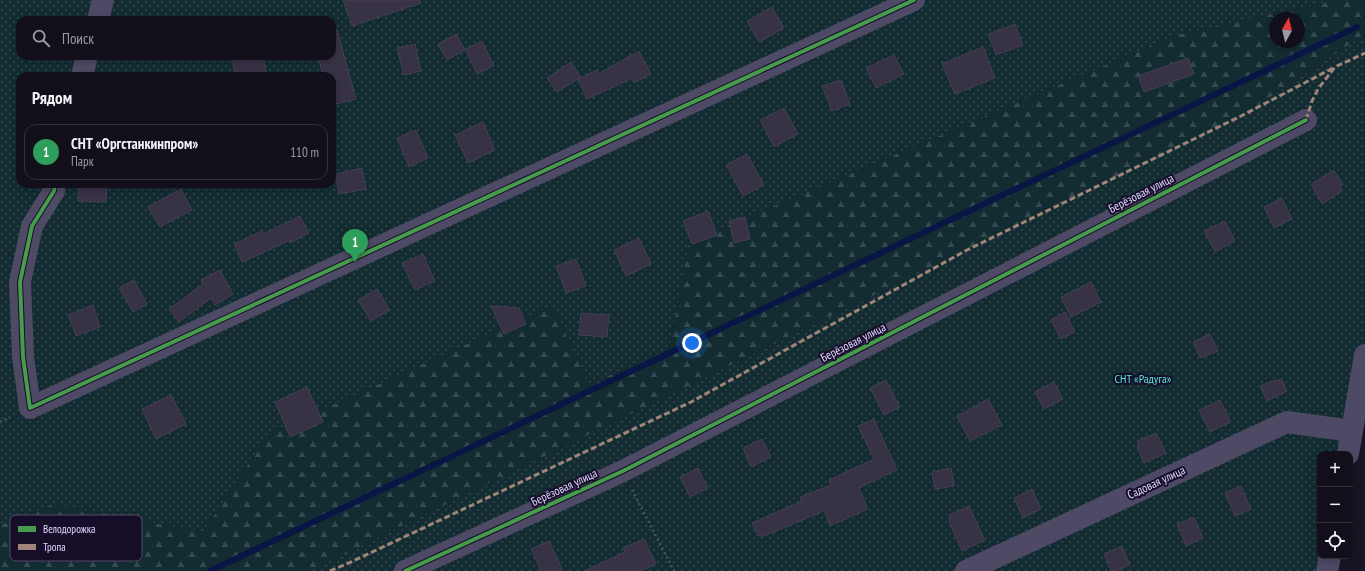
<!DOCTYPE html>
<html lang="ru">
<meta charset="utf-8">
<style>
:root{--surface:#130f1a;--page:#201d27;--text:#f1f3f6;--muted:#9d9ca2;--line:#322f39;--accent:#9a92b2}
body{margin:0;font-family:"PT Sans Narrow",sans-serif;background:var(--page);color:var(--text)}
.controls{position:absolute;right:12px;bottom:12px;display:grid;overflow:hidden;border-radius:8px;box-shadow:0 2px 6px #0003}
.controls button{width:36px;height:36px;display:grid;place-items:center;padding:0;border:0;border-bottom:1px solid var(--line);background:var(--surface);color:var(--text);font:20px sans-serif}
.compass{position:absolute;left:1269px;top:12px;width:36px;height:36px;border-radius:50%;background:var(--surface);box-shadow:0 2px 6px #0003;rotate:8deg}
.you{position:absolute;left:692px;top:343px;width:14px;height:14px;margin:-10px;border:3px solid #fff;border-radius:50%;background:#1a73e8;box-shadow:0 0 0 6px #1a73e833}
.badge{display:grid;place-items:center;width:26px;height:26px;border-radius:50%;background:var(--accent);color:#fff;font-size:13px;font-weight:700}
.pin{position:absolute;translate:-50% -33px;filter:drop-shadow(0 1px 2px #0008)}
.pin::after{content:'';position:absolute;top:21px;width:14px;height:12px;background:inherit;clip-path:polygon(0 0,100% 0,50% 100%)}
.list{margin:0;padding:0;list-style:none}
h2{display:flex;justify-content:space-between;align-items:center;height:52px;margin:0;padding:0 16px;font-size:17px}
h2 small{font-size:13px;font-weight:400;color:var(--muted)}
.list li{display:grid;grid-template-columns:26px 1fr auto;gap:12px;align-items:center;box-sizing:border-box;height:56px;margin:0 8px 8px;padding:0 8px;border:1px solid var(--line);border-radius:12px}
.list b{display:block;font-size:15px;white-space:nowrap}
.list p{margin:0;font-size:13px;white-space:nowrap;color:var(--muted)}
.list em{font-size:13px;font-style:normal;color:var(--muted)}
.icon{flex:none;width:22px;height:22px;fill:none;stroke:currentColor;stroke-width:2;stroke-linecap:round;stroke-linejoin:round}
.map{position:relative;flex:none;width:1365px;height:571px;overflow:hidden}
.search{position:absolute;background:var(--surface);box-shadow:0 2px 6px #0003;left:16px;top:16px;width:320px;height:44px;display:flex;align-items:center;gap:10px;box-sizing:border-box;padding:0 14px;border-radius:12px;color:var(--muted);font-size:15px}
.panel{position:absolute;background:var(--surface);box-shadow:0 2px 6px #0003;left:16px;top:72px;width:320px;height:116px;border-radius:12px}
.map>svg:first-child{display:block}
.forest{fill:url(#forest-firs);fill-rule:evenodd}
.garden{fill:url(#garden-dots);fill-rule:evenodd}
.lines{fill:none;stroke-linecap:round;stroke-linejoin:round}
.stream{stroke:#081646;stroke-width:6}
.building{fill:#383245;stroke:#463f57}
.path{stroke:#485465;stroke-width:2.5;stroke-dasharray:2 3;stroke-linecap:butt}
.minor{stroke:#4e4964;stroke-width:22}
.quiet{stroke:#a18479;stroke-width:3;stroke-dasharray:6 3;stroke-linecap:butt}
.cycleway-casing{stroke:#160e29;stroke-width:6}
.cycleway{stroke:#469c4c;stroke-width:4}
.labels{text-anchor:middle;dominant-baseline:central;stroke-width:4;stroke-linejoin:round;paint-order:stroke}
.street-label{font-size:12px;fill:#e0d6ff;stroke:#160e29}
.park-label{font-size:12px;fill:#59e8d7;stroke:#160e29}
.key{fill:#160e29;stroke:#534a69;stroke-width:1}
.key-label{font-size:11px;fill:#e0d6ff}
</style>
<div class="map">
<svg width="1365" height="571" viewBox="0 0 1365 571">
<defs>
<pattern id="forest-firs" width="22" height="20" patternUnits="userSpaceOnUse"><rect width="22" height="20" fill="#122c32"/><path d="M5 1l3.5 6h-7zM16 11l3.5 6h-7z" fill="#344a51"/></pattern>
<pattern id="garden-dots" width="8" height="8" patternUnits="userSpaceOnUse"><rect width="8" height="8" fill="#122c32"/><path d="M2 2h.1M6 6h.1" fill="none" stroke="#344a51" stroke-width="1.8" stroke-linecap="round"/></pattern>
</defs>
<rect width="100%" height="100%" fill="#191423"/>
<path class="forest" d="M1336 0H1365V34L1247 113 310 571H0V525L53 504 203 532 268 434 552 305 589 384 669 350 689 242 1176 35ZM1275 18H1299V42H1275Z"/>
<path class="garden" d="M0 0H1336L1176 35 689 242 669 350 589 384 552 305 268 434 203 532 53 504 0 525ZM20 20H332V56H20ZM20 76H332V184H20Z
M1365 34V355L1348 454H1320V556L1327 571H310L1247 113Z"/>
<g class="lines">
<path class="stream" d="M210 571 1357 27"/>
</g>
<path class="building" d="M343 0H420L421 3 352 26Z
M772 7 784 28 759 42 747 21Z
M1015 24 1023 45 996 55 988 34Z
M332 30H337L356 99 332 105V76H323L318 56H332Z
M456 34 465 50 447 60 438 44Z
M482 41 494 66 477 74 465 49Z
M415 44 421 71 404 75 397 48Z
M983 47 995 78 955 94 942 64Z
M639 51 651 74 634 83 631 79 587 99 578 79 597 70 598 74Z
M894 55 904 74 876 88 866 68Z
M232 56H263L266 74 248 76H235Z
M1188 58 1194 74 1144 92 1138 76Z
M571 62 581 77 557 92 547 78Z
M841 80 850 104 832 111 822 86Z
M784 108 798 134 774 147 760 120Z
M483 122 495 150 468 163 455 135Z
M416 130 428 158 409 167 397 138Z
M747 154 764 185 743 196 726 165Z
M362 168 366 189 339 194 335 174Z
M1334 170 1343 185 1340 186 1342 191 1322 204 1311 184Z
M78 184H107L106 202 78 201Z
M181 189 192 210 160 227 148 207Z
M1282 198 1292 219 1274 228 1264 207Z
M708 211 717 235 692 244 683 221Z
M300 216 309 233 292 242 291 240 242 262 234 244 262 231 263 234Z
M745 217 750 239 734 243 729 221Z
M1225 221 1235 241 1215 252 1204 231Z
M639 238 651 264 626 276 614 250Z
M423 254 435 281 415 290 402 263Z
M576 259 586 286 566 293 556 266Z
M220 270 233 294 215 305 211 298 179 322 169 309 203 284 201 280Z
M134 280 147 304 133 312 119 288Z
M1091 282 1101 302 1071 317 1061 297Z
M377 289 390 310 371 321 358 300Z
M93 305 100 327 76 336 68 315Z
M491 306 519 308 526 324 504 334Z
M1065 312 1075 332 1061 339 1051 320Z
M581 313 609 315 607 337 579 335Z
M1210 334 1218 351 1200 358 1193 342Z
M886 380 900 407 884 415 870 388Z
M1275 380H1282L1287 391 1267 401 1260 386Z
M1054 382 1063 399 1044 409 1035 392Z
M307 387 323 422 290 437 275 402Z
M171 395 186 424 156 439 142 409Z
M988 399 1002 425 970 441 957 416Z
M1220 400 1231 422 1210 432 1199 410Z
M874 419 897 470 859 488 868 509 830 526 824 511 764 536H758L752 523 802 501 800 497 831 485 829 480 874 459 858 426Z
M1156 433 1166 453 1144 463 1137 446 1139 445 1137 441Z
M762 439 771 457 751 467 743 448Z
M698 468 708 488 690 497 680 477Z
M951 468 954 486 935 489 932 472Z
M1241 486 1251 509 1235 516 1225 493Z
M1032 489 1041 509 1023 518 1014 498Z
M969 506 985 540 962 551 949 522V515Z
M1194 517 1203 538 1186 546 1177 524Z
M644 539 656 564 641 571H584L625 552 623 548Z
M549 541 563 571H541L531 549Z
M1122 546 1130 565 1115 571H1111L1104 554Z"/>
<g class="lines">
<path class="path" d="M0 422 10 417
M632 490 674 571"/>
<path class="minor" d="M98 20 103 0
M82 76 87 56
M55 184 54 191 32 226 20 282 23 357 30 408 914 0
M1348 454 1365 355
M405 571 623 471 1306 120
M966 571 1287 422 1352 431
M1327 571 1330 556"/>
<path class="quiet" d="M1306 120 1312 101 1318 89 1335 67 1365 53
M330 571 351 562 691 402 967 250 1241 116 1335 67"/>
<g class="cycleway-casing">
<path id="cycleway" d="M55 184 54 191 32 226 20 282 23 357 30 408 914 0
M405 571 623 471 1306 120"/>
</g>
<use href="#cycleway" class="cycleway"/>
</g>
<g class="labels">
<g class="street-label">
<text transform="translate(1141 193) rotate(-27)">Берёзовая улица</text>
<text transform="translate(853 342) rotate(-27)">Берёзовая улица</text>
<text transform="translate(1156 482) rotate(-25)">Садовая улица</text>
<text transform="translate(564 487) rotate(-25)">Берёзовая улица</text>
</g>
<g class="park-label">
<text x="1143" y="378">СНТ «Радуга»</text>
</g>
</g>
<rect x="10" y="515" width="132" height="46" rx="6" class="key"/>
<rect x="18" y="526" width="18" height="6" fill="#469c4c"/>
<rect x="18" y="544" width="18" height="6" fill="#a18479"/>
<g class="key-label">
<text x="43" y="533">Велодорожка</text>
<text x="43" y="551">Тропа</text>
</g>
</svg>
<div class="controls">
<button>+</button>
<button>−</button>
<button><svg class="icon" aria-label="locate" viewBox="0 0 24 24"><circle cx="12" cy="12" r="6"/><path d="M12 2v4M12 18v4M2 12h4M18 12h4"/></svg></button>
</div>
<svg class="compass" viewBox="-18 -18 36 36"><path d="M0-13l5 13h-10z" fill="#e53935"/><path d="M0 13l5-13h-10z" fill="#9d9ca2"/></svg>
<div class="you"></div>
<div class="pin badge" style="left:355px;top:262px;background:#2e9e5b">1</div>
<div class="search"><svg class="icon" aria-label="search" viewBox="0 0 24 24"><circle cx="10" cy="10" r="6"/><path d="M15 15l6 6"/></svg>Поиск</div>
<section class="panel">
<h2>Рядом<small></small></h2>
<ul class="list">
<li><span class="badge" style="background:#2e9e5b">1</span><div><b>СНТ «Оргстанкинпром»</b><p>Парк</p></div><em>110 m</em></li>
</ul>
</section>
</div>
